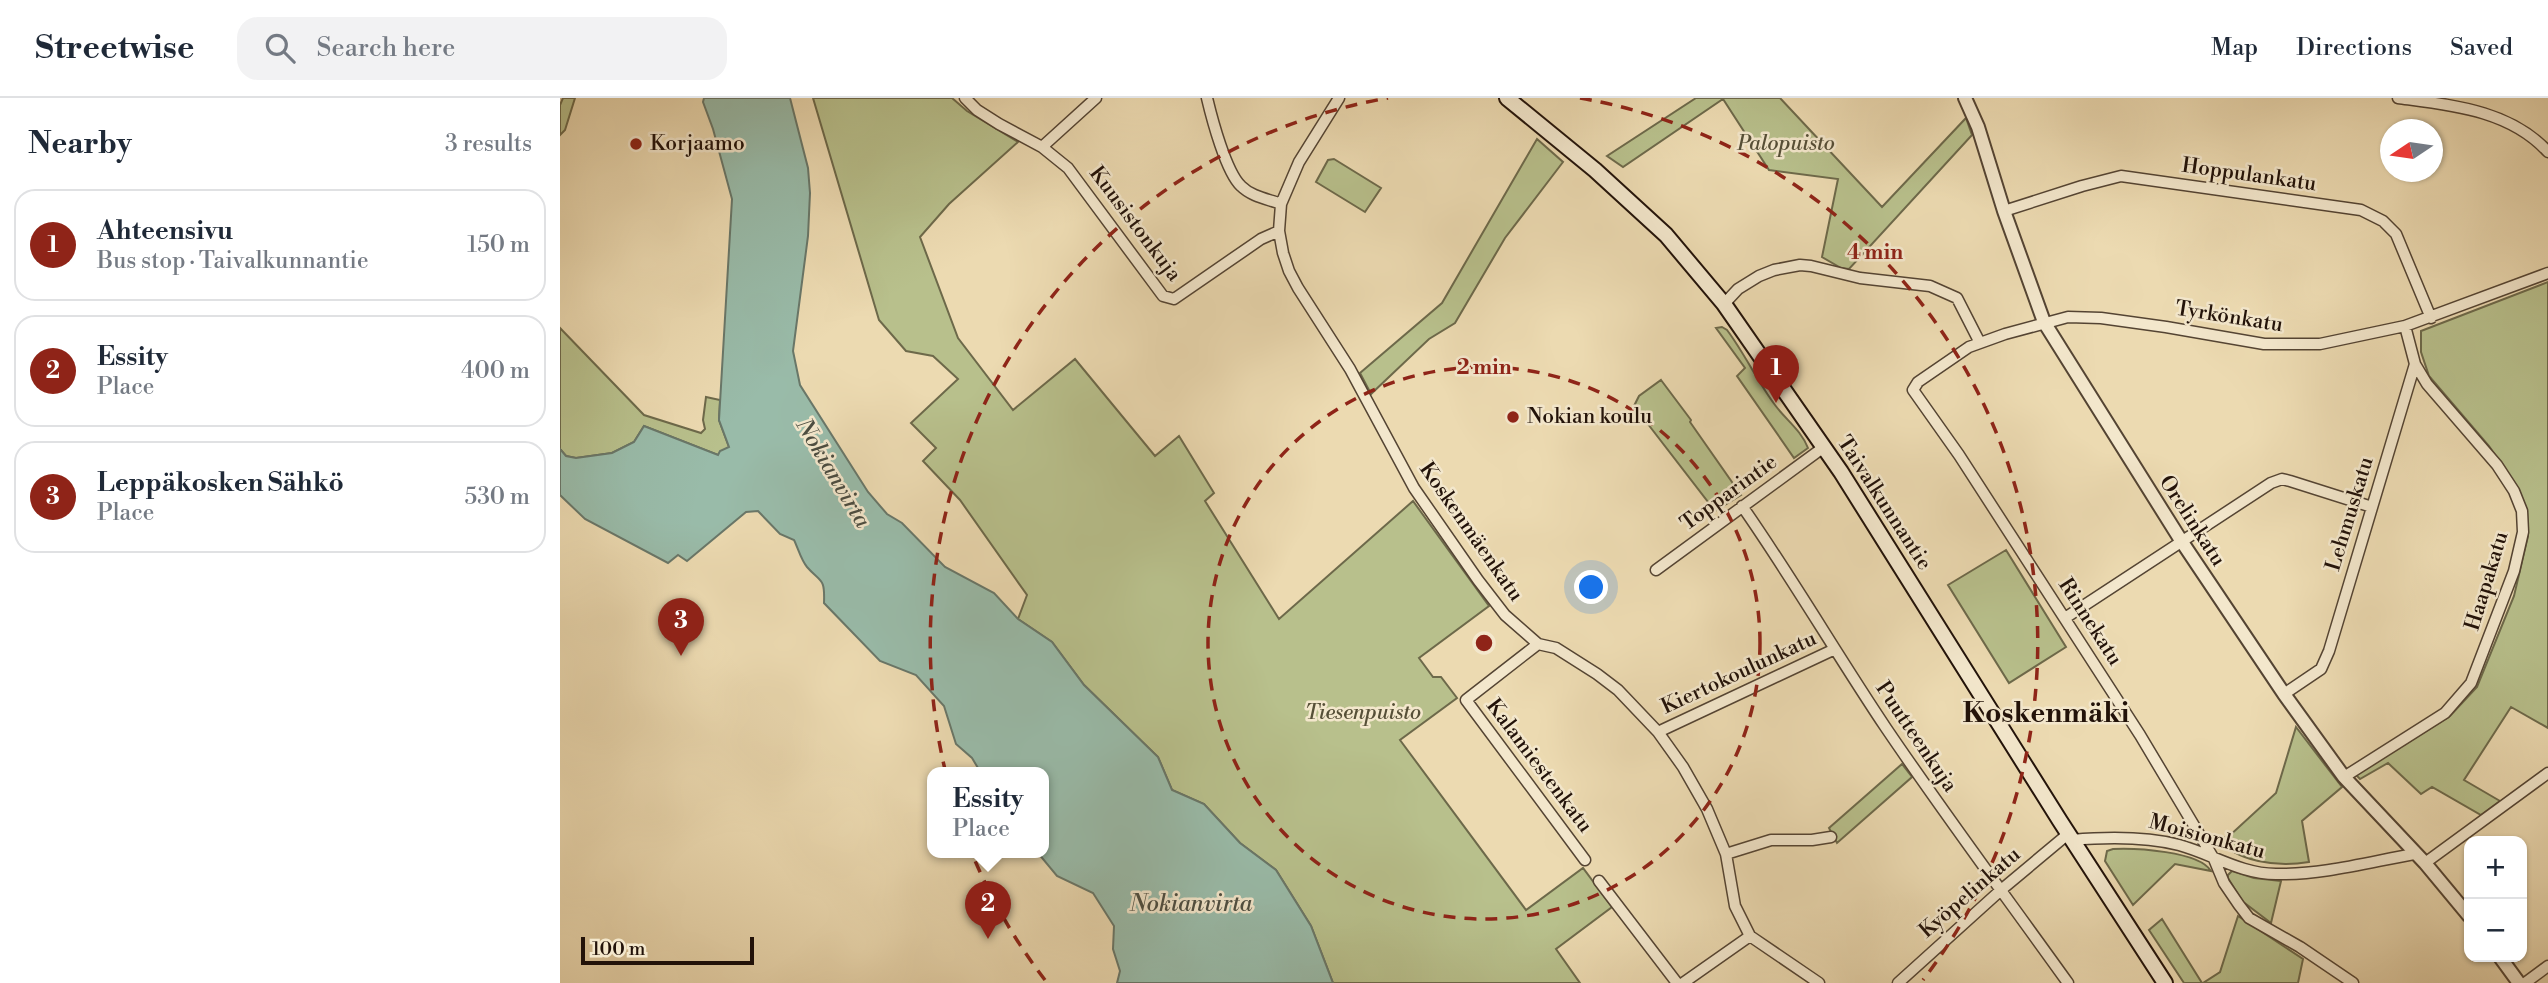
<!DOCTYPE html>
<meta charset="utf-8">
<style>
:root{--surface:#fff;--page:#f2f2f3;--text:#1f2937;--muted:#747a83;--line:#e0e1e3;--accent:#8f2418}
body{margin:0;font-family:"Libre Bodoni",serif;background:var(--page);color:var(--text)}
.controls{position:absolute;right:21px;bottom:21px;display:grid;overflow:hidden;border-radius:14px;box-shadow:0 2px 5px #0004}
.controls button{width:63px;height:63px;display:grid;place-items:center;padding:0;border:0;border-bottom:2px solid var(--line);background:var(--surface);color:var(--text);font:35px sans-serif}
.compass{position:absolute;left:1820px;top:21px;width:63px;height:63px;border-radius:50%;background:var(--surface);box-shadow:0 2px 5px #0004;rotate:257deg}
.scale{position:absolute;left:21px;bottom:18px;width:173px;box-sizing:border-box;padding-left:7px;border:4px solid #221209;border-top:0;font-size:19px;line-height:24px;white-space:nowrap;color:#221209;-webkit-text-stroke:5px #f3e7cc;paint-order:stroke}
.you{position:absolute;left:1032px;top:490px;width:24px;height:24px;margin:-18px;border:5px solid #fff;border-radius:50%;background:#1a73e8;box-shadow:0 0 0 10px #1a73e833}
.badge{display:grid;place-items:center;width:46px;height:46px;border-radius:50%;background:var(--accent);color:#fff;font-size:23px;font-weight:700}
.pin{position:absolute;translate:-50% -58px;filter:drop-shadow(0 2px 4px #0008)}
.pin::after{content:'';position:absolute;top:37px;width:24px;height:21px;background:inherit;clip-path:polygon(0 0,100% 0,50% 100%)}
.popup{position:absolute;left:367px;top:669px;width:122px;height:91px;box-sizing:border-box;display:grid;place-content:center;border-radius:14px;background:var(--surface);filter:drop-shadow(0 2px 5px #0005);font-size:23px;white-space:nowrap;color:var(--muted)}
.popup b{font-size:26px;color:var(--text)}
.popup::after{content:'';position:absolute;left:50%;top:100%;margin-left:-14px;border:14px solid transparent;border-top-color:var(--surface)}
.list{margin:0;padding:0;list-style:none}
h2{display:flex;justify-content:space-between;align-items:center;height:91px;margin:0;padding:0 28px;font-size:30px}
h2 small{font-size:23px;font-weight:400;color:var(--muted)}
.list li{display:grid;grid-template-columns:46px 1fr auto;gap:21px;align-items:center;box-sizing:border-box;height:112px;margin:0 14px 14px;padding:0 14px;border:2px solid var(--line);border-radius:21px}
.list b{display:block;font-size:26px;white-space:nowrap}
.list p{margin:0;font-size:23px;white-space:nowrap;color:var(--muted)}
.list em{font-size:23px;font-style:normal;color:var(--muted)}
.icon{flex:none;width:38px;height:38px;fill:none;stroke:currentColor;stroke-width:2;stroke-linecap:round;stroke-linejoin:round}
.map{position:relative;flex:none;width:1988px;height:885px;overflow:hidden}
header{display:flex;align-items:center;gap:42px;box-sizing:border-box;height:98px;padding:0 35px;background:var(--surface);border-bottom:2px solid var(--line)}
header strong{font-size:33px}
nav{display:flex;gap:38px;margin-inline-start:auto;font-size:24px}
.search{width:490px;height:63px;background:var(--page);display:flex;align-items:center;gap:18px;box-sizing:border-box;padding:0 24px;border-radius:21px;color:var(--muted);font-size:26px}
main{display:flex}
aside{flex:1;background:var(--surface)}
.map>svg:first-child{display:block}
.green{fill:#b8c08c;stroke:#6d694a;stroke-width:2}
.water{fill:#99bba9;stroke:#697769;stroke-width:2}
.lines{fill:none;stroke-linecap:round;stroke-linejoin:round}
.minor-casing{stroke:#544433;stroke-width:13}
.tertiary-casing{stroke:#544433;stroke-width:16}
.secondary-casing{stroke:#221209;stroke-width:18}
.minor{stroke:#f3e7cc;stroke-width:10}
.tertiary{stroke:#f3e7cc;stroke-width:12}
.secondary{stroke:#f3e7cc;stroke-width:14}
.ring{fill:none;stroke:#8f2418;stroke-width:3.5;stroke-dasharray:12 9}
.poi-dot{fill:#8f2418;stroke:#f3e7cc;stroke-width:2.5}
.labels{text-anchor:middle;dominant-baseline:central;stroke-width:5;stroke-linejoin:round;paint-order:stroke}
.poi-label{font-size:21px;fill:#221209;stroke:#f3e7cc;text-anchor:start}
.park-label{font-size:21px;font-style:italic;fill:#564f37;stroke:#f3e7cc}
.street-label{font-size:21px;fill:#221209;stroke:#f3e7cc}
.water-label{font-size:23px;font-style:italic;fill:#4c4d41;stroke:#f3e7cc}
.district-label{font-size:28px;font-weight:bold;fill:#221209;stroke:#f3e7cc}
.centre{fill:#8f2418;stroke:#f3e7cc;stroke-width:3.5}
.ring-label{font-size:21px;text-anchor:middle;font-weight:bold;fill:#8f2418;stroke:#f3e7cc;stroke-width:5;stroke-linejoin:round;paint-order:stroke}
</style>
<header>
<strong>Streetwise</strong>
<div class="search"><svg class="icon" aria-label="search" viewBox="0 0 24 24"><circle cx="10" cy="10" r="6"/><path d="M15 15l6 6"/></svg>Search here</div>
<nav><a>Map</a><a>Directions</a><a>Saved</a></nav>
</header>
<main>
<aside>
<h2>Nearby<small>3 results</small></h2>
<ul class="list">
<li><span class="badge">1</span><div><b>Ahteensivu</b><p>Bus stop · Taivalkunnantie</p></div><em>150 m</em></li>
<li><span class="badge">2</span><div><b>Essity</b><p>Place</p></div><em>400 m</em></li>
<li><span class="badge">3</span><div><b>Leppäkosken Sähkö</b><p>Place</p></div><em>530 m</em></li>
</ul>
</aside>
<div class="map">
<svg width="1988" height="885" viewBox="0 0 1988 885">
<rect width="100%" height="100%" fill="#ecdab1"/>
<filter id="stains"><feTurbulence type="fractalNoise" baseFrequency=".00286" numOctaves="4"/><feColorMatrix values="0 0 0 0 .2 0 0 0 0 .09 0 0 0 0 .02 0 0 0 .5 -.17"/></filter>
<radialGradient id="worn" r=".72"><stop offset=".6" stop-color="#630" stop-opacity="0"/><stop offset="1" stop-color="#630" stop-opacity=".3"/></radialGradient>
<path class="green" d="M3 0H15L5 32 0 37V7Z
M253 0H392L407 13 458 44 389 106 360 139 398 240 453 312 515 261 595 358 619 338 654 395 645 403 719 521 853 403 929 508 859 560 873 579H881L897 600 840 642 966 812 1023 770 1052 809 996 851 1020 885H773L751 828 716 772 680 745 644 706 612 692 598 659 524 587 492 544 458 521 467 497 400 402 363 363 376 350 351 325 398 281 373 258 346 253 319 222Z
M1136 0H1220L1322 109 1406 20 1412 37 1289 171 1281 170 1262 159 1278 81 1209 72 1163 1 1063 69 1047 58Z
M977 41 1003 64 945 140 895 225 869 241 811 296 800 275 882 205Z
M774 61 821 90 805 114 756 84 768 62Z
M1988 184V630L1951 609 1904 682 1940 703 1921 717 1872 689 1861 696 1828 665 1800 681 1796 677 1890 618 1917 589 1954 498 1968 438 1967 414 1957 389 1929 348 1869 278 1861 254V233Z
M1162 229 1167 232C1185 256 1197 283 1215 307 1226 322 1241 332 1248 350L1234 360 1177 278 1185 270 1156 230Z
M0 230 84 317 141 335 145 331 143 322 146 299 160 302 159 322 169 349 158 357 84 328 74 344 52 355 16 360 6 358 0 351Z
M1101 282 1131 322 1130 324 1181 397 1155 413 1074 308 1079 298Z
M1446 452 1506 549 1449 585 1388 487Z
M1736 629 1782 689 1742 723 1749 764C1717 769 1677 765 1655 738L1667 740 1716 695Z
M1342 666 1352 679 1277 745 1269 730Z
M1553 751C1575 750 1639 753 1651 773L1615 766 1573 807 1545 763 1547 753Z
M1672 773 1694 780 1721 783 1711 825 1682 803 1668 780V777Z
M1678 818 1743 861 1738 885H1643L1660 874Z
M1602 821 1642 885H1624L1589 832Z"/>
<path class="water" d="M144 0H230L248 70 250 95 248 138 233 253 240 287 308 394 327 416 342 425 385 469 434 495 458 521 492 544 524 587 598 659 612 692 644 706 680 745 716 772 751 828 773 885H557L560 873 553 851 554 828 533 795 497 778 478 755H484V675H421L412 660 396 646 384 608 356 577 320 563 264 505C265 479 261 485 247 469 241 462 238 450 234 442L220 436 198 413 186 414 127 463 118 457 108 465 25 421 0 397V351L6 358 16 360 52 355 74 344 84 328 158 357 160 353 169 349 159 322 172 101 153 31 143 4Z"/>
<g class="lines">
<g class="minor-casing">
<path id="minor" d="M405 0 417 12 439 26 482 49 508 70 603 198 614 201 701 141 719 133
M647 0C652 21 666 74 681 88 692 99 708 101 721 106
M779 0 739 64 721 106 719 133 723 155 729 173 738 190 790 271 854 390 918 482 945 517 978 546 996 550 1037 576 1058 592 1098 634 1123 669 1147 711 1166 756 1175 808 1190 838 1259 885
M1838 0C1891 7 1950 12 1988 54
M482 49 536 0
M1444 113 1522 88 1561 78 1801 112 1823 123 1836 136 1871 220
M1164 206 1178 191 1199 178 1214 172 1240 167 1251 168 1300 180 1370 188 1397 200 1420 245
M1182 408C1233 481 1277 557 1326 630 1385 717 1447 800 1508 885
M1096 472 1264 349
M1505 520 1711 385 1722 381 1730 383 1812 409
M978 546 906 602 1025 762
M1724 596 1761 571 1769 553 1855 266 1845 228
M1098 634 1275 551
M1784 679 1885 615 1911 585 1954 473 1963 434 1962 413 1954 393 1937 367 1867 286 1855 266
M1512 742C1547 739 1584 738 1619 747 1652 756 1681 776 1716 776 1762 777 1809 764 1854 756
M1166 756 1211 742H1252L1271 739
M1865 765 1988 675
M1039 783 1117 885
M1123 885 1190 838
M1338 885 1441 792 1508 736
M1793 885 1740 849 1689 820 1679 807 1664 785 1654 761 1580 637 1399 357 1353 292 1358 284 1409 249 1445 236 1508 219 1541 220 1606 229 1704 246H1760L1845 228 1988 175
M1965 885 1988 868"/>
</g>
<g class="tertiary-casing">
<path id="tertiary" d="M1405 0 1418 29 1444 113 1484 224 1622 444 1724 596 1784 679 1865 765 1909 818
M1940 859 1959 885"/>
</g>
<g class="secondary-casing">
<path id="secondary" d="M947 0 1035 72 1106 137 1164 206 1281 374 1500 723 1605 885"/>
</g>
<use href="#minor" class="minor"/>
<use href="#tertiary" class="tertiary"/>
<use href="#secondary" class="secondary"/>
</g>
<g class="ring">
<circle cx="924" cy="545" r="276"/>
<path d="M485 882A553 553 0 0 1 828 0M1020 0A553 553 0 0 1 1363 882"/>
</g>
<g class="poi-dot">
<circle cx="76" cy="46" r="7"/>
<circle cx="953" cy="319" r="7"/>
</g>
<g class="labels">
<g class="poi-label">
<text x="90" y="46">Korjaamo</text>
<text x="967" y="319">Nokian koulu</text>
</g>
<g class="park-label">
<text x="1226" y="46">Palopuisto</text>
<text x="803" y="615">Tiesenpuisto</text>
</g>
<g class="street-label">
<text transform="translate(1689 77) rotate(8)">Hoppulankatu</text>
<text transform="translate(575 126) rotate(53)">Kuusistonkuja</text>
<text transform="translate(1669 219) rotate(9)">Tyrkönkatu</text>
<text transform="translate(1169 395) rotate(-36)">Topparintie</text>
<text transform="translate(1324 405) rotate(57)">Taivalkunnantie</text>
<text transform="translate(1790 416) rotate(-73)">Lehmuskatu</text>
<text transform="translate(1632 423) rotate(57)">Orelinkatu</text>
<text transform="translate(911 434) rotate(55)">Koskenmäenkatu</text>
<text transform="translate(1927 483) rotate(-73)">Haapakatu</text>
<text transform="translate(1530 524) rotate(57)">Rinnekatu</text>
<text transform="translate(1179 575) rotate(-25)">Kiertokoulunkatu</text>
<text transform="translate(1356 639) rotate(56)">Puutteenkuja</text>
<text transform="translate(979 668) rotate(53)">Kalamiestenkatu</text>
<text transform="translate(1647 739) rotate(15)">Moisionkatu</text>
<text transform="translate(1410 795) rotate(-41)">Kyöpelinkatu</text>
</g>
<g class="water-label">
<text transform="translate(273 375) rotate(59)">Nokianvirta</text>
<text x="631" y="806">Nokianvirta</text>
</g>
<g class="district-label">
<text x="1486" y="615">Koskenmäki</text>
</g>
</g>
<circle cx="924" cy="545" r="10" class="centre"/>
<g class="ring-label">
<text x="1315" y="161">4 min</text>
<text x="924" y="276">2 min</text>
</g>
<rect width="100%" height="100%" filter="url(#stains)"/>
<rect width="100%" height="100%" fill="url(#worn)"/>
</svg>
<div class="controls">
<button>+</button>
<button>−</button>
</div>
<svg class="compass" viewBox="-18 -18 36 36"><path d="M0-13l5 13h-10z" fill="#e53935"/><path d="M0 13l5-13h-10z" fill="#747a83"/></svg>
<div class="scale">100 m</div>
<div class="you"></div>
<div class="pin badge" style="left:1216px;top:305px">1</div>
<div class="pin badge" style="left:428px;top:841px">2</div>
<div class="popup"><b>Essity</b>Place</div>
<div class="pin badge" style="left:121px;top:558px">3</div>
</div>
</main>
